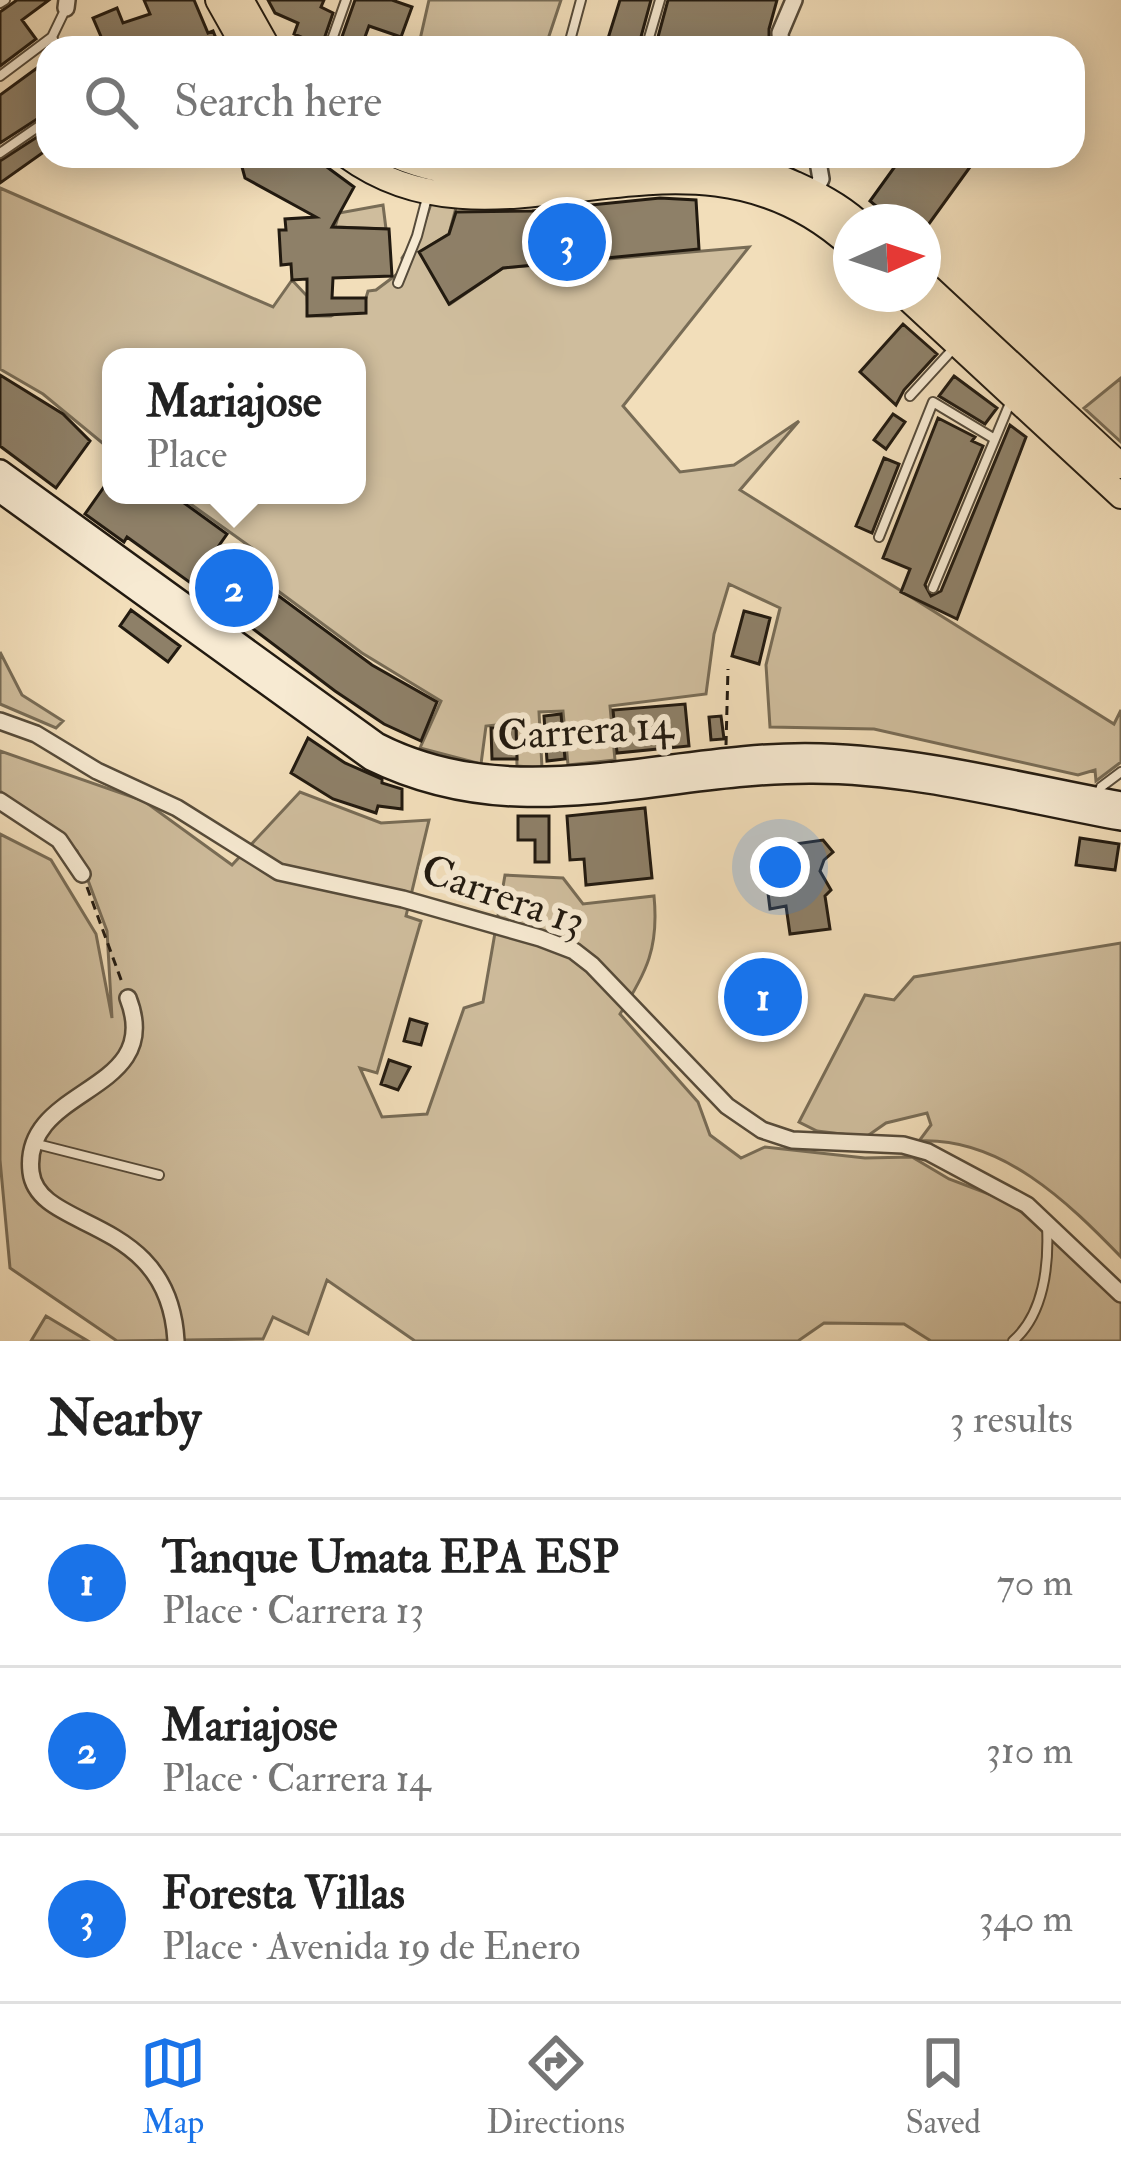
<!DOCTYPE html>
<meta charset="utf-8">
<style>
:root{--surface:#fff;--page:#f2f2f2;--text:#222;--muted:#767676;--line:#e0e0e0;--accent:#1a73e8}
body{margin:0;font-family:"IM FELL Double Pica",serif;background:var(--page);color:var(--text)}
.compass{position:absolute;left:833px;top:204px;width:108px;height:108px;border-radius:50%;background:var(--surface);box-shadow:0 6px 30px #0003;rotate:87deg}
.you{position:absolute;left:780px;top:867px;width:42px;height:42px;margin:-30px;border:9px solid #fff;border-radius:50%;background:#1a73e8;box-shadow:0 0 0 18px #1a73e833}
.badge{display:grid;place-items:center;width:78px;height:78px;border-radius:50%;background:var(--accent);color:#fff;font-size:39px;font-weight:700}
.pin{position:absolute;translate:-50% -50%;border:6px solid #fff;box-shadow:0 3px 12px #0006}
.popup{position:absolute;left:102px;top:348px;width:264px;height:156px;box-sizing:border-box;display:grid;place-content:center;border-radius:24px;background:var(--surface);filter:drop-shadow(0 3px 9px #0005);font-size:39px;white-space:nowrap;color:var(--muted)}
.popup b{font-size:45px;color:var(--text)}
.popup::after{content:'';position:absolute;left:50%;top:100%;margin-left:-24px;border:24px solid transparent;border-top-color:var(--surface)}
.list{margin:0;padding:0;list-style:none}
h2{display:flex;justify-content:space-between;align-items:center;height:156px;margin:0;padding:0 48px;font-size:51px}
h2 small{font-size:39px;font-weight:400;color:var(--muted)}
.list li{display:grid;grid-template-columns:78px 1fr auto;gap:36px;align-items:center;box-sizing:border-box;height:168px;padding:0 48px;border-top:3px solid var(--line)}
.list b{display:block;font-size:45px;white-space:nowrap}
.list p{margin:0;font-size:39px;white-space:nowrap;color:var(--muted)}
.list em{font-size:39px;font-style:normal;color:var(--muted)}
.icon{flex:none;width:66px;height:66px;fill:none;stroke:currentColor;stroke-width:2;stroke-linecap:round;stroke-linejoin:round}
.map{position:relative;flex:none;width:1121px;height:1341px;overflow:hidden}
.search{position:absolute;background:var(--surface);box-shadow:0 6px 30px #0003;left:36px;right:36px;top:36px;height:132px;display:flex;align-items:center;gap:30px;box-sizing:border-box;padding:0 42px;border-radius:36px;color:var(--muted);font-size:45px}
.sheet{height:660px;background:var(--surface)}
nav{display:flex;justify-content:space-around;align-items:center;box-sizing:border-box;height:168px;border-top:3px solid var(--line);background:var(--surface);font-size:33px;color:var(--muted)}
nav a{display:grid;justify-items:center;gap:6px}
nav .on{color:var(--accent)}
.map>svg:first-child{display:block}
.green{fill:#cfbd9d;stroke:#786c56;stroke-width:3}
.building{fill:#8e8068;stroke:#221a10;stroke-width:3}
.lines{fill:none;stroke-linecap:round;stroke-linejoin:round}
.lane-casing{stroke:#564b3a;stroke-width:12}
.street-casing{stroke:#564b3a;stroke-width:20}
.secondary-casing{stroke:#221a10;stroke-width:26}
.primary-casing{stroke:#221a10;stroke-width:28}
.path{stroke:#221a10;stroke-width:3;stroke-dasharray:9 6;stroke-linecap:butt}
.lane{stroke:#f7ead2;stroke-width:8}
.street{stroke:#f7ead2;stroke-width:15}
.secondary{stroke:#f7ead2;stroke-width:21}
.primary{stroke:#f2deba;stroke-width:24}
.labels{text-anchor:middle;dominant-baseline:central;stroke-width:12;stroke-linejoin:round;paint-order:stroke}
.street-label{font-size:42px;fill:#221a10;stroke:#f7ead2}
</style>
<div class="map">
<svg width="1121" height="1341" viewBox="0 0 1121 1341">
<rect width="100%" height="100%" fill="#f2deba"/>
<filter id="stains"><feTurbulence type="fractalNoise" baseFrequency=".00167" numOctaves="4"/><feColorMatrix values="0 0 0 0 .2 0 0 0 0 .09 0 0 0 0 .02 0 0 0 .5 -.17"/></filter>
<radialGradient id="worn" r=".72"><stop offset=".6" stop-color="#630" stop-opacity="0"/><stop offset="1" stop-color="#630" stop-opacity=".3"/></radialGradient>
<path class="green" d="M429 0H561L545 48H432L419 44Z
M0 188 273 307 292 280 307 296 308 316H331L366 298 368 291 376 290 404 269 402 258 423 227 432 201 457 204 449 234 420 252 450 304 503 268 749 247 623 406 680 472 734 465 799 421 740 490 1114 724 1121 710V762L1096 781 1095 770 1078 775 874 729 770 727 766 665 780 608 729 584 714 634 706 694 610 706 615 760 568 765 563 711 539 712 542 768 517 766 516 723 486 726 481 764 420 748 441 701 362 653 274 588 264 579 266 571 249 556 252 548 178 495H357V357H111V450L43 394 0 369Z
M383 205 386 229 335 227 339 213Z
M1121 378V442L1084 408Z
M0 652 22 695 63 721 56 728 0 704Z
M0 751 144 801 232 865 300 792 381 823 429 820 406 916 421 921 377 1073 360 1068 382 1117 427 1114 464 1008 483 1002 505 875 563 878 583 904 654 896C659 947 647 972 620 1014L698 1102 710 1135 741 1158 765 1147 865 1158 912 1157 949 1179 1010 1202 1121 1301V1341H931L904 1324 824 1323 798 1341H415L327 1280 308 1334 273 1317 263 1339 117 1341 10 1268 0 1160V834L51 860 96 934 112 1018 107 931 77 851 0 791Z
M1121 943V1257C1068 1202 1001 1137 919 1141L931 1125 927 1113 886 1123 866 1137 817 1131 799 1122 865 995 894 1000 914 977Z
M46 1316 88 1341H31Z"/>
<path class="building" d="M17 0H49L22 20 36 39 0 66V12Z
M144 0H194L208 33 213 31 220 48H106L93 18 117 8 123 23 150 14Z
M268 0H324L321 7 333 13 321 48H304L308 40 294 34 298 23 275 13Z
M355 0H392L412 7 401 37 369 26 361 48H338Z
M620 0H651L638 48H605Z
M668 0H777L769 29V48H655Z
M48 60V112L0 143V95Z
M48 130V149L0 183V161Z
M239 156H312L354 187 332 227 389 229 392 276 333 278 332 298H366V313L307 316V279L292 280 291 264 281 265 279 230H286L285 219 316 217 245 178Z
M888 156H978L923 232V222H895L870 201 896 165Z
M660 198 696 200 699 249 503 268 449 304 419 252 449 234 456 212 532 211Z
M903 324 937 354 904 390 896 405 860 372Z
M0 375 63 414 90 441 56 488 0 446Z
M954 376 997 408 985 424 939 396Z
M893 414 905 422 886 449 874 440Z
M938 418 975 437 972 441 983 446 925 585 931 596 941 591 1010 425 1026 437 957 619 901 592 910 569 883 558Z
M884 458 899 464 872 533 856 526Z
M111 477V495H173L227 534 192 584 127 537 124 542 85 514Z
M243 557 263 572 257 580 372 665 437 702 421 741 384 724 335 691 211 597Z
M131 610 180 646 168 662 120 626Z
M744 611 770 618 759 664 732 656Z
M685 704 689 746 617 753 613 710Z
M561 714 565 759 547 761 544 716Z
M721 716 724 739 711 740 709 717Z
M491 728H516L517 759H492Z
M308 738 345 763 382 779V783L402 789V809L378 806 376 813 333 799 291 773Z
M645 808 652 878 586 885 584 859 570 860 567 816Z
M518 816H549V862H535V840H518Z
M1080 838 1119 844 1115 870 1076 865Z
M823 840 833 852 824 860 820 871 831 890 825 896 830 929 790 934 786 906 770 909 766 877 771 876 767 848Z
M731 995a32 32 0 1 1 64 0a32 32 0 1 1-64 0Z
M410 1019 427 1024 421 1045 404 1041Z
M389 1060 410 1067 398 1090 381 1084Z"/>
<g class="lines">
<g class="lane-casing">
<path id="lane" d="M0 3 5 0
M52 37 57 48
M329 48 346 0
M568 48 581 0
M646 48 660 0
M0 76 52 37 65 10
M0 153 48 120
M398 283 417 236 428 194
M910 396 953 349
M879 537 933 402 993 438
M933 588 1010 403
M1098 796 1101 787 1121 772
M33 1143 159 1175
M1013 1341C1044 1314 1049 1265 1047 1226"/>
</g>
<g class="street-casing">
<path id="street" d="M66 8 67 0
M781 48 780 33 794 0
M811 199 821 179 817 156
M0 721 36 734 97 771 177 808 279 872 403 899 540 938 574 951 592 965 727 1106 762 1130 792 1140 903 1145 928 1152 1027 1205 1121 1294
M0 801 59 840 82 874
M128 998C166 1095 21 1085 31 1172 38 1233 169 1213 176 1341"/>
</g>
<g class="secondary-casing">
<path id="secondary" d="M0 471 377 744C519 817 671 750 821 755 922 758 1022 785 1121 803
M0 491 371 759C522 833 656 771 813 772 916 772 1020 801 1121 819"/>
</g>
<g class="primary-casing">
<path id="primary" d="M218 0 245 48
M241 0 268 48
M347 156C501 268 687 97 851 246
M397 156C527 212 656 117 795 184 817 194 839 205 858 222
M923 282 1121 466
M903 294 1121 496"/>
</g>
<path class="path" d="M726 745 728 669
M87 887 123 985"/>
<use href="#lane" class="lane"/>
<use href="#street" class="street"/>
<use href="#secondary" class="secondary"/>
<use href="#primary" class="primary"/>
</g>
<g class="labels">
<g class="street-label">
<text transform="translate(585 731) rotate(-4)">Carrera 14</text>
<text transform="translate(503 896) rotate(19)">Carrera 13</text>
</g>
</g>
<rect width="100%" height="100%" filter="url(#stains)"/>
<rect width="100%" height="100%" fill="url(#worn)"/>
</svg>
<svg class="compass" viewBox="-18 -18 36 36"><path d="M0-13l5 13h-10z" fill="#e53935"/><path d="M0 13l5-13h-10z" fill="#767676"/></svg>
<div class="you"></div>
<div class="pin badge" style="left:763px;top:997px">1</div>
<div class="pin badge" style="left:234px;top:588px">2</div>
<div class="popup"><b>Mariajose</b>Place</div>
<div class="pin badge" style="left:567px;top:242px">3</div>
<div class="search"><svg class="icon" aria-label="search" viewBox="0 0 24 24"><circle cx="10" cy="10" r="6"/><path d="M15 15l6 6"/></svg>Search here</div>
</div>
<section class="sheet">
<h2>Nearby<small>3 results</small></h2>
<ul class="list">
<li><span class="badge">1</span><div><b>Tanque Umata EPA ESP</b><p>Place · Carrera 13</p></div><em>70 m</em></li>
<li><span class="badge">2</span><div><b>Mariajose</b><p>Place · Carrera 14</p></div><em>310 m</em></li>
<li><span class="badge">3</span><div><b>Foresta Villas</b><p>Place · Avenida 19 de Enero</p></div><em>340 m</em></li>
</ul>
</section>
<nav>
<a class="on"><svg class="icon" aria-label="map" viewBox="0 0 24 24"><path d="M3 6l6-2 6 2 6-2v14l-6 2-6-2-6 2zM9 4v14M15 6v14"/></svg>Map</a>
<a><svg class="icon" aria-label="directions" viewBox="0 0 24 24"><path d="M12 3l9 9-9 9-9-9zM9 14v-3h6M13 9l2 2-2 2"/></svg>Directions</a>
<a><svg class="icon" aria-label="saved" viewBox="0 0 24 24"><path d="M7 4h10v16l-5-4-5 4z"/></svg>Saved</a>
</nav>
